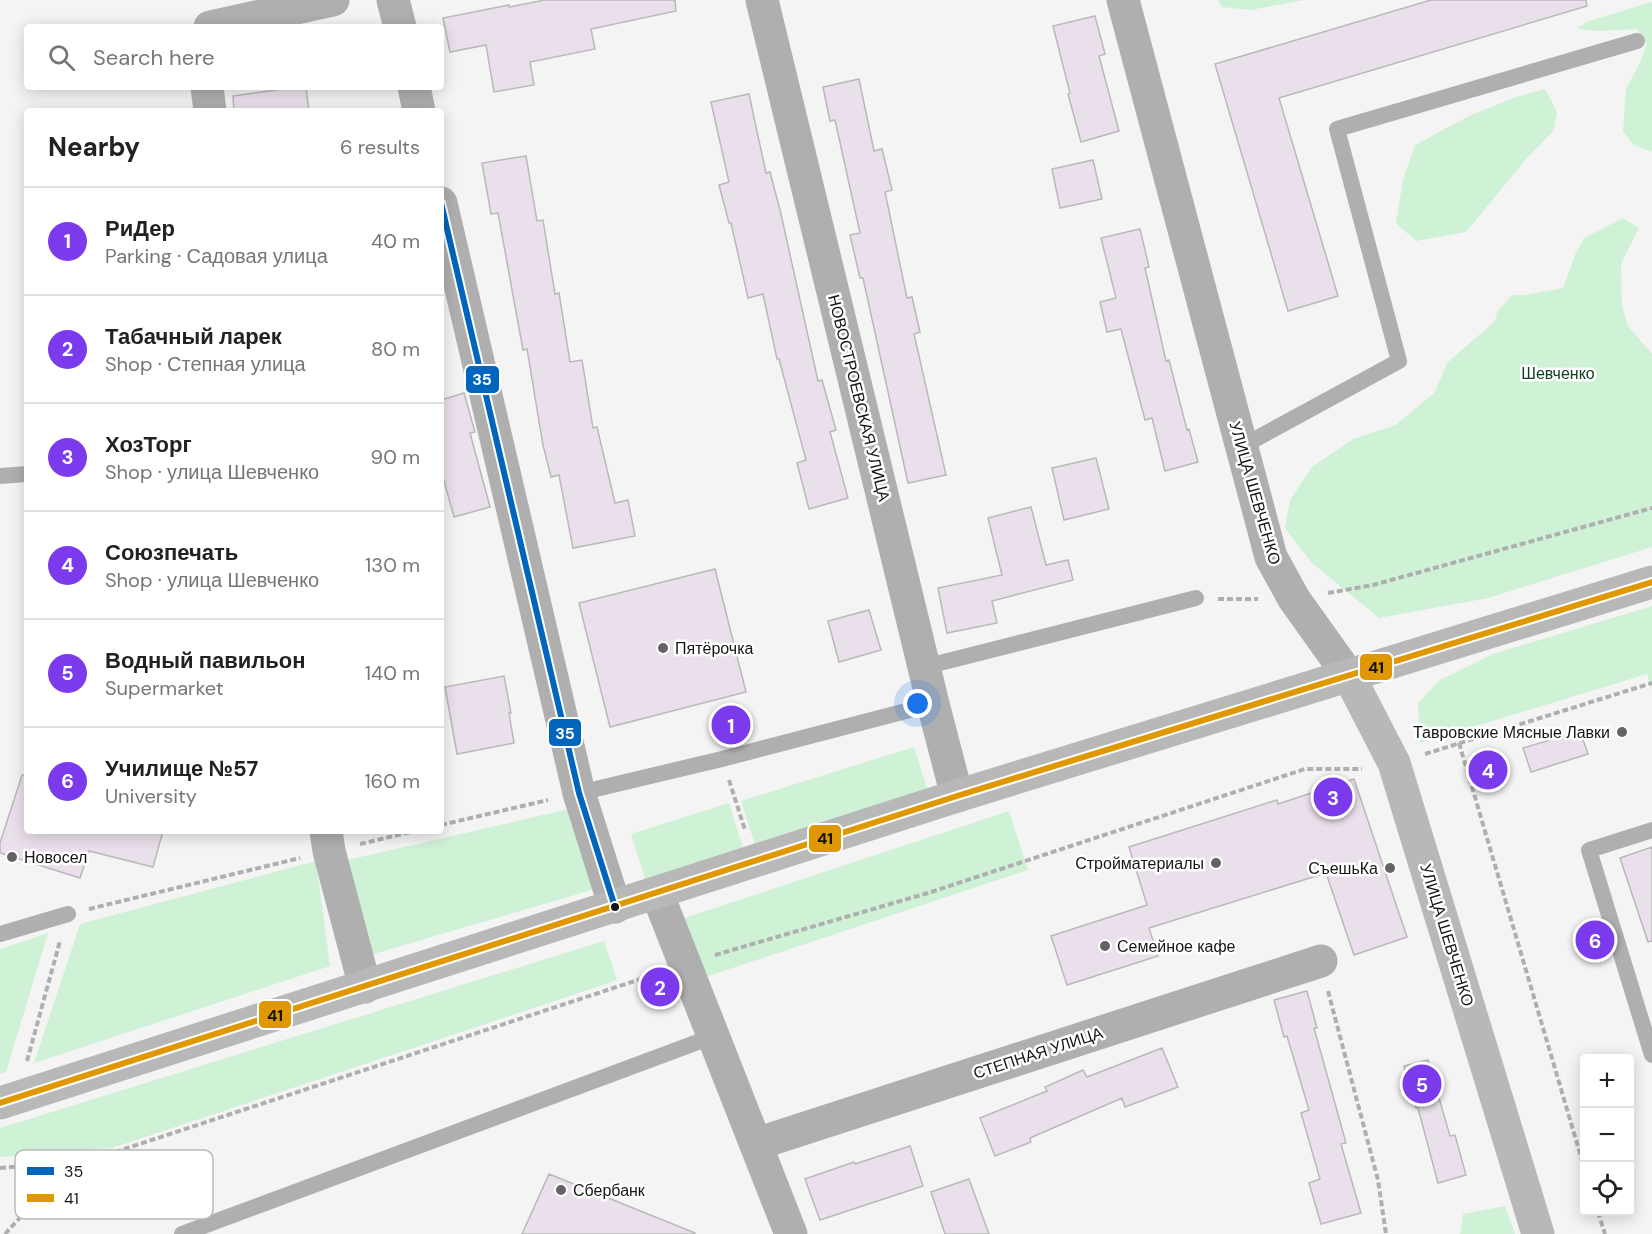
<!DOCTYPE html>
<meta charset="utf-8">
<style>
:root{--surface:#fff;--page:#f6f6f6;--text:#222;--muted:#767676;--line:#e0e0e0;--accent:#7c3aed}
body{margin:0;font-family:"DM Sans",sans-serif;background:var(--page);color:var(--text)}
.controls{position:absolute;right:18px;bottom:18px;display:grid;overflow:hidden;border-radius:6px;box-shadow:0 3px 15px #0003}
.controls button{width:54px;height:54px;display:grid;place-items:center;padding:0;border:0;border-bottom:2px solid var(--line);background:var(--surface);color:var(--text);font:30px sans-serif}
.you{position:absolute;left:918px;top:704px;width:21px;height:21px;margin:-15px;border:4px solid #fff;border-radius:50%;background:#1a73e8;box-shadow:0 0 0 9px #1a73e833}
.badge{display:grid;place-items:center;width:39px;height:39px;border-radius:50%;background:var(--accent);color:#fff;font-size:20px;font-weight:700}
.pin{position:absolute;translate:-50% -50%;border:3px solid #fff;box-shadow:0 2px 6px #0006}
.list{margin:0;padding:0;list-style:none}
h2{display:flex;justify-content:space-between;align-items:center;height:78px;margin:0;padding:0 24px;font-size:26px}
h2 small{font-size:20px;font-weight:400;color:var(--muted)}
.list li{display:grid;grid-template-columns:39px 1fr auto;gap:18px;align-items:center;box-sizing:border-box;height:108px;padding:0 24px;border-top:2px solid var(--line)}
.list b{display:block;font-size:22px;white-space:nowrap}
.list p{margin:0;font-size:20px;white-space:nowrap;color:var(--muted)}
.list em{font-size:20px;font-style:normal;color:var(--muted)}
.icon{flex:none;width:33px;height:33px;fill:none;stroke:currentColor;stroke-width:2;stroke-linecap:round;stroke-linejoin:round}
.map{position:relative;flex:none;width:1652px;height:1234px;overflow:hidden}
.search{position:absolute;background:var(--surface);box-shadow:0 3px 15px #0003;left:24px;top:24px;width:420px;height:66px;display:flex;align-items:center;gap:15px;box-sizing:border-box;padding:0 21px;border-radius:6px;color:var(--muted);font-size:22px}
.panel{position:absolute;background:var(--surface);box-shadow:0 3px 15px #0003;left:24px;top:108px;width:420px;height:726px;border-radius:6px}
.map>svg:first-child{display:block}
.green{fill:#cff1d6}
.building{fill:#eae0eb;stroke:#b9b9b9;stroke-width:1.5}
.lines{fill:none;stroke-linecap:round;stroke-linejoin:round}
.path{stroke:#aeafaf;stroke-width:4;stroke-dasharray:6 3;stroke-linecap:butt}
.lane{stroke:#afafaf;stroke-width:16}
.street{stroke:#afafaf;stroke-width:33}
.secondary{stroke:#b8b8b8;stroke-width:33}
.bus-1-casing{stroke:#fff;stroke-width:10}
.bus-2-casing{stroke:#fff;stroke-width:10}
.bus-1{stroke:#0065bd;stroke-width:6}
.bus-2{stroke:#e09802;stroke-width:6}
.poi-dot{fill:#636363;stroke:#fff;stroke-width:2}
.bus-dot{fill:#151515;stroke:#fff;stroke-width:2}
.labels{text-anchor:middle;dominant-baseline:central;stroke-width:5;stroke-linejoin:round;paint-order:stroke}
.park-label{font-size:16px;fill:#104121;stroke:#fff}
.street-label{font-size:16px;fill:#151515;stroke:#fff}
.poi-label{font-size:16px;fill:#151515;stroke:#fff;text-anchor:start}
.key{fill:#fff;stroke:#b9b9b9;stroke-width:1.5}
.key-label{font-size:16px;fill:#151515}
.line-badge{stroke:#fff;stroke-width:2}
.badge-label{font-size:16px;text-anchor:middle;font-weight:bold;fill:#fff}
.pale-badge-label{font-size:16px;text-anchor:middle;font-weight:bold;fill:#111}
</style>
<div class="map">
<svg width="1652" height="1234" viewBox="0 0 1652 1234">
<rect width="100%" height="100%" fill="#f4f4f4"/>
<path class="green" d="M1218 0H1305L1250 10 1222 7Z
M1652 2V152L1634 145 1623 132 1626 89 1639 65 1647 44 1637 29 1596 31 1577 28 1589 21Z
M1545 89 1557 112 1554 130 1527 158 1466 232 1416 241 1396 223 1403 180 1415 145 1469 116 1513 98Z
M1623 218 1639 228 1621 263 1622 306 1628 326 1652 354V547L1488 598 1379 618 1311 562 1285 528 1290 500 1312 467 1353 439 1396 425 1435 392 1447 363 1495 321 1497 312 1512 295H1525L1563 288 1575 255 1584 238Z
M1652 606V689L1647 674 1420 743 1418 703 1440 680 1493 654Z
M914 747 928 791 755 845 741 801Z
M729 803 743 848 645 879 631 834Z
M578 807 595 889 360 958 343 861Z
M1009 811 1028 870 675 987 654 928Z
M316 861 330 966 34 1063 80 924Z
M48 933 6 1072 0 1074V949Z
M604 941 617 980 609 983 112 1148 0 1157V1128Z
M1505 1206 1515 1234H1460L1463 1214Z"/>
<path class="building" d="M545 0H675L676 11 591 29 595 49 530 62 534 85 494 92 486 45 450 52 443 18 509 5V7Z
M1431 0H1586L1587 6 1279 98 1338 296 1288 311 1215 64Z
M1095 16 1105 54 1099 56 1119 131 1081 142 1068 94 1070 93 1053 26Z
M859 79 874 151 882 149 892 190 885 192 907 298 912 297 920 332 914 334 946 475 908 483 863 278H860L850 235 860 233 835 120 830 121 823 87Z
M298 87H306L309 111H234L233 96Z
M749 94 766 173 770 172 781 214 818 381 822 380 836 430 830 432 848 498 809 509 797 463 806 460 779 359H777L763 294 748 298 731 223H729L719 185 729 182 711 102Z
M526 156 537 221 543 220 555 294 559 293 570 362 582 360 593 428 597 427 615 503 628 500 635 536 573 548 559 475 551 477 543 445 527 349 523 350 498 213 491 214 482 163Z
M1093 160 1102 199 1060 208 1052 169Z
M1140 229 1149 267 1145 268 1166 361 1169 360 1187 430 1189 429 1198 462 1165 471 1152 418 1145 420 1121 329 1107 332 1100 302 1116 298 1101 238Z
M464 393 475 432 470 433 490 507 454 517 441 470V400Z
M1096 458 1109 509 1064 520 1052 468Z
M1031 507 1046 565 1068 560 1073 580 992 601 997 623 947 633 938 588 1002 575 988 518Z
M715 569 746 692 610 727 579 603Z
M869 610 881 650 839 662 828 621Z
M504 676 511 713H509L514 743 457 754 445 687Z
M1580 731 1588 754 1531 772 1523 748Z
M22 775 27 776V831H163L153 867 89 851 80 878 0 853V843Z
M1354 779 1407 937 1354 955 1326 873 1149 928 1158 956 1067 985 1051 936 1147 905 1129 847 1277 800 1278 804Z
M1652 847V941L1648 942 1620 858Z
M1307 991 1317 1028H1314L1346 1143 1341 1144 1361 1213 1321 1224 1309 1183 1320 1179 1301 1113 1309 1110 1287 1036 1284 1037 1274 1000Z
M1162 1048 1178 1087 1125 1107 1122 1098 1030 1138 1031 1142 995 1156 980 1118 1047 1091 1045 1087 1083 1070 1087 1077Z
M1428 1060 1450 1136 1455 1135 1466 1175 1438 1183 1418 1108H1416L1404 1066Z
M910 1146 923 1186 820 1220 805 1179 854 1162 855 1164Z
M549 1174 695 1233V1234H522Z
M969 1179 989 1234H945L931 1192Z"/>
<g class="lines">
<path class="path" d="M1328 593 1373 585 1652 508
M1218 599H1258
M1459 743 1584 1167
M1425 754 1652 683
M729 780 745 830
M441 825 548 800
M360 844 415 831
M89 909 300 858
M715 955 928 893 1305 769H1362
M1328 991 1378 1180 1386 1234
M27 1061 60 941
M0 1168 91 1160 656 974
M1598 1212 1605 1234
M5 1234 72 1161"/>
<path class="lane" d="M1241 447 1399 361 1337 129 1637 41
M0 476 27 474
M924 667 1196 598
M579 793 722 759 933 704
M1652 830 1589 850 1652 1055
M0 934 68 914
M182 1234 714 1036"/>
<path class="street" d="M393 0 400 27
M762 0 933 704 957 796
M1123 0 1271 557 1294 599 1349 676
M210 27 333 0
M207 87 210 111
M414 87 419 111
M441 203 579 793 615 907
M326 831 329 851 365 987
M657 893 791 1234
M756 1144 1321 961"/>
<path class="secondary" d="M1349 676 1394 763 1538 1234
M0 1103 957 796 1652 582"/>
<g class="bus-1-casing">
<path id="bus-1" d="M441 203 579 793 615 907"/>
</g>
<g class="bus-2-casing">
<path id="bus-2" d="M0 1103 957 796 1652 582"/>
</g>
<use href="#bus-1" class="bus-1"/>
<use href="#bus-2" class="bus-2"/>
</g>
<g class="poi-dot">
<circle cx="663" cy="648" r="6"/>
<circle cx="1622" cy="732" r="6"/>
<circle cx="12" cy="857" r="6"/>
<circle cx="1216" cy="863" r="6"/>
<circle cx="1390" cy="868" r="6"/>
<circle cx="1105" cy="946" r="6"/>
<circle cx="561" cy="1190" r="6"/>
</g>
<circle class="bus-dot" cx="615" cy="907" r="5"/>
<g class="labels">
<g class="park-label">
<text x="1558" y="373">Шевченко</text>
</g>
<g class="street-label">
<text transform="translate(859 398) rotate(76)">НОВОСТРОЕВСКАЯ УЛИЦА</text>
<text transform="translate(1255 493) rotate(74)">УЛИЦА ШЕВЧЕНКО</text>
<text transform="translate(1447 935) rotate(73)">УЛИЦА ШЕВЧЕНКО</text>
<text transform="translate(1038 1053) rotate(-18)">СТЕПНАЯ УЛИЦА</text>
</g>
<g class="poi-label">
<text x="675" y="648">Пятёрочка</text>
<text x="1610" y="732" text-anchor="end">Тавровские Мясные Лавки</text>
<text x="24" y="857">Новосел</text>
<text x="1204" y="863" text-anchor="end">Стройматериалы</text>
<text x="1378" y="868" text-anchor="end">СъешьКа</text>
<text x="1117" y="946">Семейное кафе</text>
<text x="573" y="1190">Сбербанк</text>
</g>
</g>
<rect x="15" y="1150" width="198" height="69" rx="9" class="key"/>
<rect x="27" y="1167" width="27" height="8" fill="#0065bd"/>
<rect x="27" y="1194" width="27" height="8" fill="#e09802"/>
<g class="key-label">
<text x="64" y="1177">35</text>
<text x="64" y="1204">41</text>
</g>
<g class="line-badge">
<rect x="465" y="365" width="35" height="29" rx="6" fill="#0065bd"/>
<rect x="1359" y="653" width="34" height="28" rx="6" fill="#e09802"/>
<rect x="548" y="718" width="34" height="29" rx="6" fill="#0065bd"/>
<rect x="808" y="824" width="34" height="29" rx="6" fill="#e09802"/>
<rect x="258" y="1000" width="34" height="29" rx="6" fill="#e09802"/>
</g>
<g class="badge-label">
<text x="482" y="385">35</text>
<text x="565" y="739">35</text>
</g>
<g class="pale-badge-label">
<text x="1376" y="673">41</text>
<text x="825" y="844">41</text>
<text x="275" y="1021">41</text>
</g>
</svg>
<div class="controls">
<button>+</button>
<button>−</button>
<button><svg class="icon" aria-label="locate" viewBox="0 0 24 24"><circle cx="12" cy="12" r="6"/><path d="M12 2v4M12 18v4M2 12h4M18 12h4"/></svg></button>
</div>
<div class="you"></div>
<div class="pin badge" style="left:731px;top:725px">1</div>
<div class="pin badge" style="left:660px;top:987px">2</div>
<div class="pin badge" style="left:1333px;top:797px">3</div>
<div class="pin badge" style="left:1488px;top:770px">4</div>
<div class="pin badge" style="left:1422px;top:1084px">5</div>
<div class="pin badge" style="left:1595px;top:940px">6</div>
<div class="search"><svg class="icon" aria-label="search" viewBox="0 0 24 24"><circle cx="10" cy="10" r="6"/><path d="M15 15l6 6"/></svg>Search here</div>
<section class="panel">
<h2>Nearby<small>6 results</small></h2>
<ul class="list">
<li><span class="badge">1</span><div><b>РиДер</b><p>Parking · Садовая улица</p></div><em>40 m</em></li>
<li><span class="badge">2</span><div><b>Табачный ларек</b><p>Shop · Степная улица</p></div><em>80 m</em></li>
<li><span class="badge">3</span><div><b>ХозТорг</b><p>Shop · улица Шевченко</p></div><em>90 m</em></li>
<li><span class="badge">4</span><div><b>Союзпечать</b><p>Shop · улица Шевченко</p></div><em>130 m</em></li>
<li><span class="badge">5</span><div><b>Водный павильон</b><p>Supermarket</p></div><em>140 m</em></li>
<li><span class="badge">6</span><div><b>Училище №57</b><p>University</p></div><em>160 m</em></li>
</ul>
</section>
</div>
